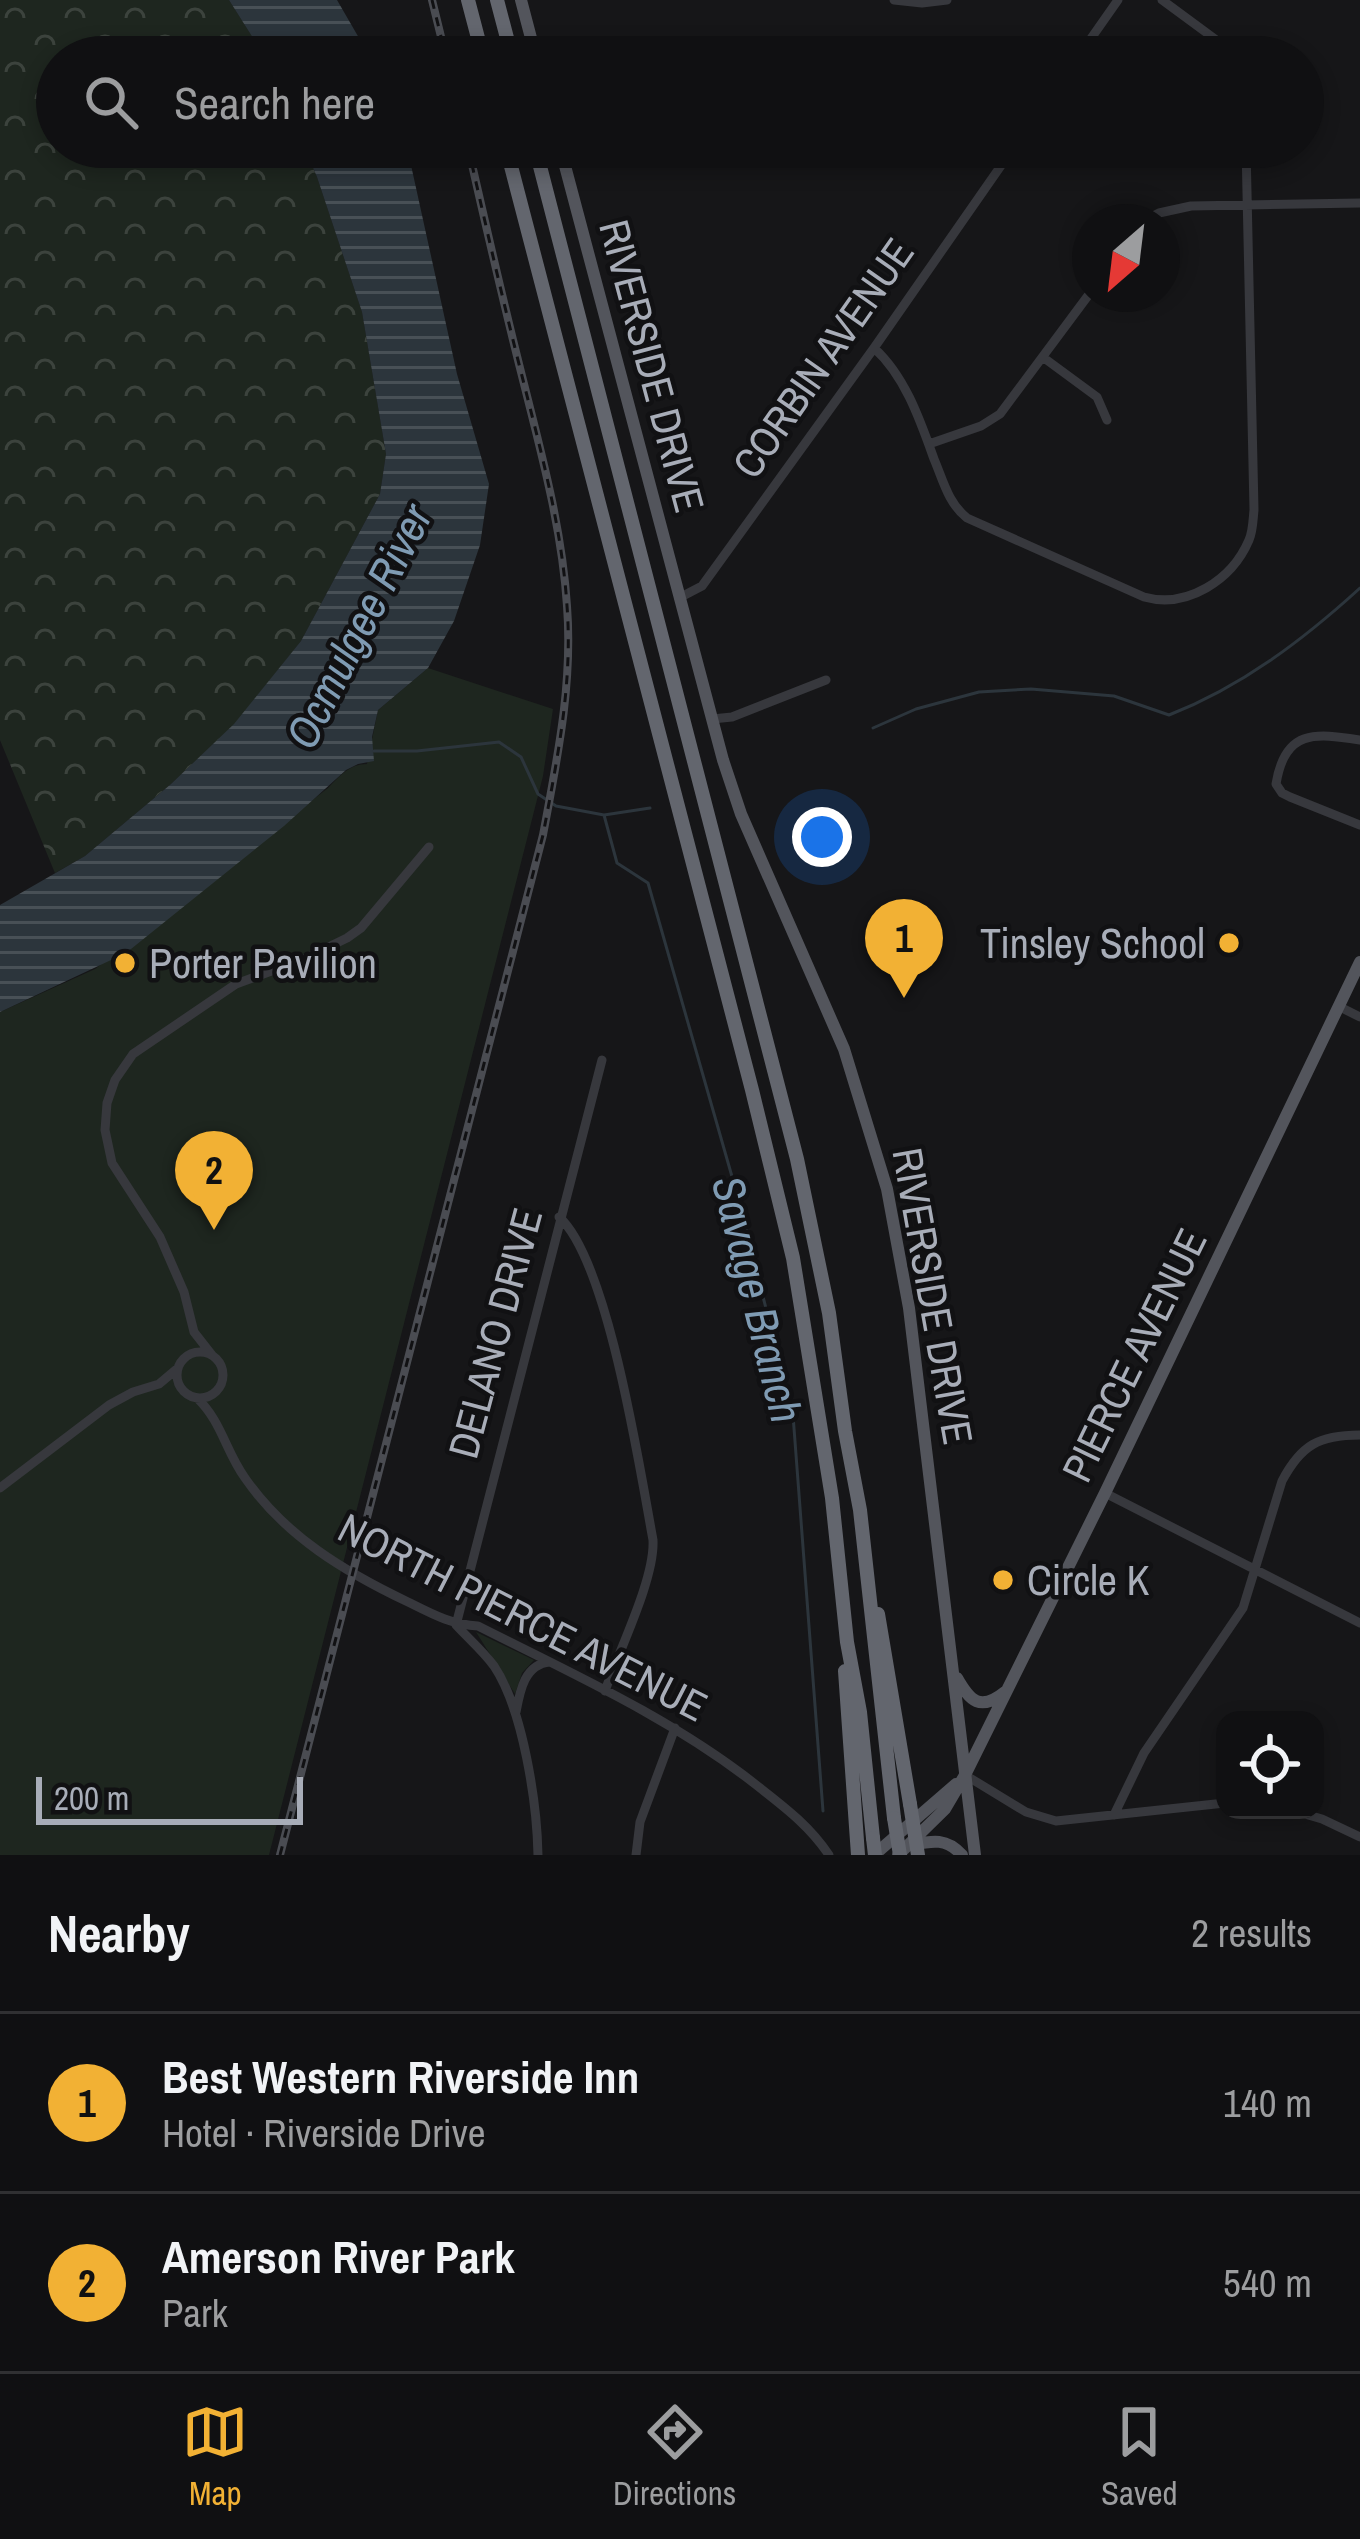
<!DOCTYPE html>
<meta charset="utf-8">
<style>
:root{--surface:#101012;--page:#1e1e20;--text:#f1f3f6;--muted:#9c9d9f;--line:#303032;--accent:#f2b134}
body{margin:0;font-family:"Archivo Narrow",sans-serif;background:var(--page);color:var(--text)}
.controls{position:absolute;right:36px;bottom:36px;display:grid;overflow:hidden;border-radius:24px;box-shadow:0 6px 18px #0003}
.controls button{width:108px;height:108px;display:grid;place-items:center;padding:0;border:0;border-bottom:3px solid var(--line);background:var(--surface);color:var(--text);font:60px sans-serif}
.compass{position:absolute;left:1072px;top:204px;width:108px;height:108px;border-radius:50%;background:var(--surface);box-shadow:0 6px 18px #0003;rotate:208deg}
.scale{position:absolute;left:36px;bottom:30px;width:267px;box-sizing:border-box;padding-left:12px;border:6px solid #a8adb8;border-top:0;font-size:33px;line-height:42px;white-space:nowrap;color:#a8adb8;-webkit-text-stroke:9px #111113;paint-order:stroke}
.you{position:absolute;left:822px;top:837px;width:42px;height:42px;margin:-30px;border:9px solid #fff;border-radius:50%;background:#1a73e8;box-shadow:0 0 0 18px #1a73e833}
.badge{display:grid;place-items:center;width:78px;height:78px;border-radius:50%;background:var(--accent);color:#111;font-size:39px;font-weight:700}
.pin{position:absolute;translate:-50% -99px;filter:drop-shadow(0 3px 6px #0008)}
.pin::after{content:'';position:absolute;top:63px;width:42px;height:36px;background:inherit;clip-path:polygon(0 0,100% 0,50% 100%)}
.list{margin:0;padding:0;list-style:none}
h2{display:flex;justify-content:space-between;align-items:center;height:156px;margin:0;padding:0 48px;font-size:51px}
h2 small{font-size:39px;font-weight:400;color:var(--muted)}
.list li{display:grid;grid-template-columns:78px 1fr auto;gap:36px;align-items:center;box-sizing:border-box;height:180px;padding:0 48px;border-top:3px solid var(--line)}
.list b{display:block;font-size:45px;white-space:nowrap}
.list p{margin:0;font-size:39px;white-space:nowrap;color:var(--muted)}
.list em{font-size:39px;font-style:normal;color:var(--muted)}
.icon{flex:none;width:66px;height:66px;fill:none;stroke:currentColor;stroke-width:2;stroke-linecap:round;stroke-linejoin:round}
.map{position:relative;flex:none;width:1360px;height:1855px;overflow:hidden}
.search{position:absolute;background:var(--surface);box-shadow:0 6px 18px #0003;left:36px;right:36px;top:36px;height:132px;display:flex;align-items:center;gap:30px;box-sizing:border-box;padding:0 42px;border-radius:66px;color:var(--muted);font-size:45px}
.sheet{height:516px;background:var(--surface)}
nav{display:flex;justify-content:space-around;align-items:center;box-sizing:border-box;height:168px;border-top:3px solid var(--line);background:var(--surface);font-size:33px;color:var(--muted)}
nav a{display:grid;justify-items:center;gap:6px}
nav .on{color:var(--accent)}
.map>svg:first-child{display:block}
.forest{fill:url(#forest-crowns)}
.park{fill:#1e261f}
.water{fill:url(#water-rules)}
.lines{fill:none;stroke-linecap:round;stroke-linejoin:round}
.stream{stroke:#2c353c;stroke-width:3}
.minor{stroke:#37383d;stroke-width:9}
.major{stroke:#53555c;stroke-width:12}
.highway{stroke:#63666e;stroke-width:14}
.rail-casing{stroke:#4a4c52;stroke-width:8}
.rail{stroke:#111113;stroke-width:3;stroke-dasharray:9;stroke-linecap:butt}
.highway-bridge{stroke:#63666e;stroke-width:14}
.poi-dot{fill:#f2b134;stroke:#111113;stroke-width:4.5}
.labels{text-anchor:middle;dominant-baseline:central;stroke-width:9;stroke-linejoin:round;paint-order:stroke}
.street-label{font-size:42px;fill:#a8adb8;stroke:#111113}
.poi-label{font-size:42px;fill:#a8adb8;stroke:#111113;text-anchor:start}
.water-label{font-size:45px;font-style:italic;fill:#7f9bb3;stroke:#111113}
</style>
<div class="map">
<svg width="1360" height="1855" viewBox="0 0 1360 1855">
<defs>
<pattern id="forest-crowns" width="20" height="18" patternUnits="userSpaceOnUse" patternTransform="scale(3)"><rect width="20" height="18" fill="#1e261f"/><path d="M2 6a3 3 0 1 1 6 0M12 15a3 3 0 1 1 6 0" fill="none" stroke="#3c433d"/></pattern>
<pattern id="water-rules" width="6" height="5" patternUnits="userSpaceOnUse" patternTransform="scale(3)"><rect width="6" height="5" fill="#2c353c"/><path d="M0 2.5h6" fill="none" stroke="#485056"/></pattern>
</defs>
<rect width="100%" height="100%" fill="#161618"/>
<path class="forest" d="M0 0H229L265 57H57V147H304L317 177 362 312 386 454 380 494 301 641 234 725 171 784 85 856 55 873 0 740Z"/>
<path class="park" d="M428 668 553 709 543 776 269 1855H0V1012L95 969 328 788C340 776 349 764 367 764L378 710Z
M476 1632 534 1660 522 1673 515 1694Z"/>
<path class="water" d="M229 0H337L370 57H265Z
M304 147H407L457 374 489 484 480 545 454 621 428 668 378 710 372 737 374 761 358 764 346 770 284 826 126 953 0 1012V905L85 856 171 784 234 724 301 641 380 494 386 454 362 312 317 177Z"/>
<g class="lines">
<path class="stream" d="M873 728 916 709 979 692 1031 689 1114 696 1169 715C1241 687 1303 640 1360 588
M374 751H417L499 742 521 757 538 794 556 806 604 815 650 808
M604 815 617 863 648 883 737 1194 793 1415 823 1811"/>
<path class="minor" d="M894 0 922 3 947 0
M1162 0 1215 39 1232 57
M1078 57 1118 0
M1142 222 1159 213 1191 206 1360 203
M874 348C905 376 920 420 934 459 943 480 948 503 967 518L1144 597C1187 609 1232 580 1249 540 1253 531 1253 519 1254 510L1246 147
M1044 358 1097 397 1107 420
M929 444 981 426 1000 414 1090 293
M679 598 702 586 874 348 1014 147
M712 719 732 717 826 680
M1360 740C1315 733 1285 729 1276 784L1282 793 1290 797 1360 825
M1338 1006 1360 1017
M559 1217C608 1260 640 1470 653 1540 655 1579 619 1650 605 1691
M177 1375a23 23 0 1 1 46 0a23 23 0 1 1-46 0Z
M212 1355 194 1332 184 1292 160 1237 112 1163 105 1130 107 1103 115 1080 133 1054 236 984 304 959 347 938 361 928 429 847
M197 1398C222 1422 225 1450 245 1478 285 1536 345 1572 408 1602 432 1614 452 1625 478 1626 573 1674 671 1718 755 1784 783 1806 809 1825 829 1855
M0 1488 109 1405 133 1392 159 1384 178 1368
M1105 1493 1360 1623
M456 1625 602 1060
M456 1625C468 1638 483 1651 494 1666 523 1709 537 1803 538 1855
M516 1712C520 1690 525 1664 550 1662
M965 1775 1026 1812 1056 1821 1225 1803
M1291 1810 1322 1819 1360 1837
M1114 1815 1144 1753 1243 1608 1282 1481C1301 1445 1319 1435 1360 1435
M636 1855 640 1822 675 1728"/>
<path class="major" d="M521 0 536 57
M560 147 723 760 741 814 844 1049 887 1189 909 1308 975 1855
M957 1678C970 1701 980 1712 1005 1692
M910 1845C931 1841 946 1837 962 1855
M874 1855 956 1784
M898 1855 945 1809 965 1775 1105 1493 1360 962"/>
<path class="highway" d="M468 0 483 57
M497 0 512 57
M506 147 752 1090 793 1258 832 1498 847 1642 860 1712 873 1838
M535 147 797 1159 829 1313 845 1431 860 1510 894 1818
M878 1614 910 1804
M845 1671 858 1855"/>
<g class="rail-casing">
<path id="rail" d="M432 0 446 57
M280 1855 543 835C557 760 573 684 567 606 562 527 540 448 521 372 502 297 485 222 468 147"/>
</g>
<use href="#rail" class="rail"/>
<path class="highway-bridge" d="M910 1804 918 1855
M894 1818 900 1855
M873 1838 875 1855"/>
</g>
<g class="poi-dot">
<circle cx="1229" cy="943" r="12"/>
<circle cx="125" cy="963" r="12"/>
<circle cx="1003" cy="1580" r="12"/>
</g>
<g class="labels">
<g class="street-label">
<text transform="translate(823 358) rotate(-55)">CORBIN AVENUE</text>
<text transform="translate(652 366) rotate(75)">RIVERSIDE DRIVE</text>
<text transform="translate(933 1296) rotate(80)">RIVERSIDE DRIVE</text>
<text transform="translate(495 1333) rotate(-75)">DELANO DRIVE</text>
<text transform="translate(1134 1355) rotate(-64)">PIERCE AVENUE</text>
<text transform="translate(523 1617) rotate(27)">NORTH PIERCE AVENUE</text>
</g>
<g class="poi-label">
<text x="1205" y="943" text-anchor="end">Tinsley School</text>
<text x="149" y="963">Porter Pavilion</text>
<text x="1027" y="1580">Circle K</text>
</g>
<g class="water-label">
<text transform="translate(358 626) rotate(-63)">Ocmulgee River</text>
<text transform="translate(758 1299) rotate(76)">Savage Branch</text>
</g>
</g>
</svg>
<div class="controls">
<button><svg class="icon" aria-label="locate" viewBox="0 0 24 24"><circle cx="12" cy="12" r="6"/><path d="M12 2v4M12 18v4M2 12h4M18 12h4"/></svg></button>
</div>
<svg class="compass" viewBox="-18 -18 36 36"><path d="M0-13l5 13h-10z" fill="#e53935"/><path d="M0 13l5-13h-10z" fill="#9c9d9f"/></svg>
<div class="scale">200 m</div>
<div class="you"></div>
<div class="pin badge" style="left:904px;top:998px">1</div>
<div class="pin badge" style="left:214px;top:1230px">2</div>
<div class="search"><svg class="icon" aria-label="search" viewBox="0 0 24 24"><circle cx="10" cy="10" r="6"/><path d="M15 15l6 6"/></svg>Search here</div>
</div>
<section class="sheet">
<h2>Nearby<small>2 results</small></h2>
<ul class="list">
<li><span class="badge">1</span><div><b>Best Western Riverside Inn</b><p>Hotel · Riverside Drive</p></div><em>140 m</em></li>
<li><span class="badge">2</span><div><b>Amerson River Park</b><p>Park</p></div><em>540 m</em></li>
</ul>
</section>
<nav>
<a class="on"><svg class="icon" aria-label="map" viewBox="0 0 24 24"><path d="M3 6l6-2 6 2 6-2v14l-6 2-6-2-6 2zM9 4v14M15 6v14"/></svg>Map</a>
<a><svg class="icon" aria-label="directions" viewBox="0 0 24 24"><path d="M12 3l9 9-9 9-9-9zM9 14v-3h6M13 9l2 2-2 2"/></svg>Directions</a>
<a><svg class="icon" aria-label="saved" viewBox="0 0 24 24"><path d="M7 4h10v16l-5-4-5 4z"/></svg>Saved</a>
</nav>
